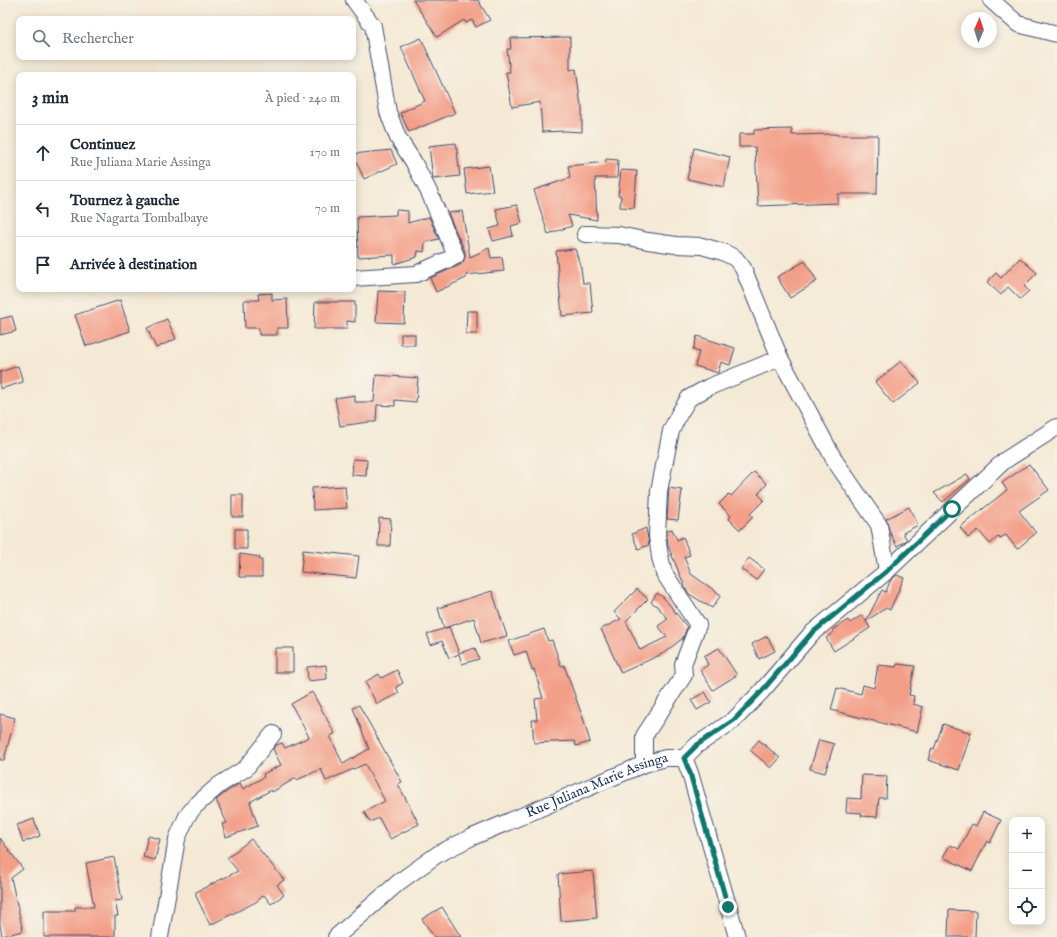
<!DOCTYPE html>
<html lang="fr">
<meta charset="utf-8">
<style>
:root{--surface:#fff;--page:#f2f2f3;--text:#1f2937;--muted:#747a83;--line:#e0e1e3}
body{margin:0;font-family:"IM FELL English",serif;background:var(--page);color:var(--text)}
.controls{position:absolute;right:12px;bottom:12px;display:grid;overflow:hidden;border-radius:8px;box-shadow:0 2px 10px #0003}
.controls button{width:36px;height:36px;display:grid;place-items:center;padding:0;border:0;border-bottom:1px solid var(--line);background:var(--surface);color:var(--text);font:20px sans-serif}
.compass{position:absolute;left:961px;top:12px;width:36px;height:36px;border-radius:50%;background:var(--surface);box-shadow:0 2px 10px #0003;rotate:3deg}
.stop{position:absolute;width:12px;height:12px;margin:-9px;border:3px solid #0f766e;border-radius:50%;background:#fff}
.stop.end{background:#0f766e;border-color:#fff;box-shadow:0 1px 4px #0008}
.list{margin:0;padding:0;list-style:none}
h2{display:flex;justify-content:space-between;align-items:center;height:52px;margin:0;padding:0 16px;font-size:17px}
h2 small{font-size:13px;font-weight:400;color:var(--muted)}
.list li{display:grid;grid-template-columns:26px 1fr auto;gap:12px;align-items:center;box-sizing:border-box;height:56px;padding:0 16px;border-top:1px solid var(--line)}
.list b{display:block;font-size:15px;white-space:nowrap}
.list p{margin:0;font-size:13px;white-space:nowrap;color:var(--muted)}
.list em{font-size:13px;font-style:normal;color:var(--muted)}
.icon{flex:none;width:22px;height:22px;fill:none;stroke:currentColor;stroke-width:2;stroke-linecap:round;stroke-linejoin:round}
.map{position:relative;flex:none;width:1057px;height:937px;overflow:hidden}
.search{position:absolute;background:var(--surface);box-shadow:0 2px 10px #0003;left:16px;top:16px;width:340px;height:44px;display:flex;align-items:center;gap:10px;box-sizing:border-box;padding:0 14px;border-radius:8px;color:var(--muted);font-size:15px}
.panel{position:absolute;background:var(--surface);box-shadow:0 2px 10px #0003;left:16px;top:72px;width:340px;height:220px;border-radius:8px}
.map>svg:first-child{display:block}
.building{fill:#f39e87}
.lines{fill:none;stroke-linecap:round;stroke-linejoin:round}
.minor-casing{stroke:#3c4b70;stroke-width:18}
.minor{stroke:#fff;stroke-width:16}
.route{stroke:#0f766e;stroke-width:5}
.labels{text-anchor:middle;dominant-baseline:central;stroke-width:3;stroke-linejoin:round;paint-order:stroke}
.street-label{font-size:14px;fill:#1b2f5e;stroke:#f7f3e8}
</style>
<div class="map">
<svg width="1057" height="937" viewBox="0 0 1057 937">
<rect width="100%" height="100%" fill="#f7f3e8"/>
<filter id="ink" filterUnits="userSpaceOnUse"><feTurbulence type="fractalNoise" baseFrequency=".025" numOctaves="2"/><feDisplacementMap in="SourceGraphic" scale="8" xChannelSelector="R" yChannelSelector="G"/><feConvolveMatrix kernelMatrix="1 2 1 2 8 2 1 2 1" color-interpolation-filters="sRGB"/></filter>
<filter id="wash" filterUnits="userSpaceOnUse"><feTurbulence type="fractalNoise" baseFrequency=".012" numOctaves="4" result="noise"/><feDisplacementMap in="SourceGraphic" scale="16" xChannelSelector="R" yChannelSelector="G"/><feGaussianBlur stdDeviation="0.9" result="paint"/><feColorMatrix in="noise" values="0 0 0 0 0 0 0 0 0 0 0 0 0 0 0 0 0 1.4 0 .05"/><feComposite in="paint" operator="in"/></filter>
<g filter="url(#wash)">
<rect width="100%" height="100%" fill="#f4e9d4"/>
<g id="blocks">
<path class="building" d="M413 0H478L490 20 476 27 472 20 466 23 464 20 437 37Z
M570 37V70L576 69 581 106H582V132L565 131 542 132 540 102 512 107 506 72H510L507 49H511L510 38Z
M421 38 455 113 409 132 400 113 425 101 401 47Z
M792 129V135L836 134V135H878L877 194H838V203L758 206 755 147H739V134H754V130Z
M456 143 460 176 433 179 429 146Z
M694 148 730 157 724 187 687 179Z
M391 150 397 164 364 179 353 154Z
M606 159 618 160 617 178H595L597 220 568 215 572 226 548 234 534 190 570 178 568 166 606 162Z
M489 166 493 191 467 194 464 169Z
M621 170 637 171 634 208 620 207 621 196H618Z
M517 205 522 223 511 226 513 236 493 241 489 229 500 226 496 209Z
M396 210 408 211V223L429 217 439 239 425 242 424 252 418 251 417 257 394 264V255L358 257 357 217 396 215Z
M462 211 470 257 489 248 491 258 502 257 504 271 466 275V278L436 292 430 278 460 265 463 262 465 257V252L448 213Z
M575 249 581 268 583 283H590L593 313 562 316 556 251Z
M1020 258 1037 273 1024 286 1029 291 1020 299 1008 287 1001 295 987 282 996 273 1001 278Z
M805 261 817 281 790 298 777 277Z
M378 291 405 292 404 323 376 322Z
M272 293V300L287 299 288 328H277V335H259V328H245L244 300H259L258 294Z
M120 300 130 331 86 346 75 315Z
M315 302H355V322L347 321V329H314Z
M467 311H477V334H466Z
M12 316 16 331 0 335V319Z
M167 319 176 339 156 348 147 328Z
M401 334H415V345H401Z
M697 336 735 348 730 365 721 362 718 373 695 366 699 352 693 350Z
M901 361 920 383 893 404 875 382Z
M18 366 23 382 0 389V372Z
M376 375 418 378 416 402 395 400V406L377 405 376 422H369L340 426 335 398 355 395V402H374Z
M353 459 367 460 366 476 352 475Z
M1029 464 1049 490 1019 511 1036 533 1017 549 1006 535 1000 538 999 536 990 544 978 530 968 538 960 527 1007 490 1002 483Z
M754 472 767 484 758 494 764 500 750 514 753 517 740 530 729 519 731 516 719 504 729 494 731 496Z
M967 474 970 479 943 502 934 493Z
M345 486 347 508 313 510 312 488Z
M669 488 682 490 678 520 667 519Z
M232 495H243V517H232Z
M909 507 918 525 903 533 907 540 897 546 890 533 886 519Z
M379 518 391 519 390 546H378Z
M646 528 649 545 638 549 632 534Z
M235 529H247V549H235Z
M672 529 677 540 683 537 690 555 684 557 691 574 721 595 712 608 689 594 685 587 668 546 667 531Z
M303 550 359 556 356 578 301 572Z
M240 554 260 557 259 560H262V577H239Z
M749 558 764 569 756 580 741 569Z
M897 575 904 578 890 610 886 608 866 621 870 628 834 651 826 638 834 632 832 630 848 620 850 623 862 615 866 621 882 590 886 592 890 581Z
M637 589 648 599 626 621 640 650 667 637 658 626 668 619 657 606 651 602 657 593 664 598 687 627 683 638 664 653 621 673 601 629 621 619 614 612Z
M492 591 507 636 481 643 474 618 444 628 438 608Z
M449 627 459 653 475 648 479 659 462 664 459 654 449 658 442 641 431 645 427 634Z
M544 629 548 641 552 640 561 666 564 665 584 721 590 742 576 746 574 741 534 743 532 720H537L535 699 543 698 534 669 532 670 526 651 514 655 509 641Z
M767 636 775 651 759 659 752 644Z
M275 648H293V672H275Z
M719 648 737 675 713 690 700 670 708 665 704 656Z
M897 664 915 666 909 695 914 696 913 704 923 707 917 732 831 710 837 688 861 694 863 685 874 688 878 665 896 667Z
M326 665 327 679 308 681 307 667Z
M397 670 403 683 396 687 399 693 377 704 365 682 379 674 381 678Z
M312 692 335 734 330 736 343 764 369 749 353 708 359 705 402 782 398 784 419 824 390 839 379 818 370 822 364 812 385 801 365 764 326 781 321 769 297 780 296 778 272 792 271 790 250 802 258 826 226 837 222 824 227 823 216 800 225 793 240 783 243 789 264 777 263 774 281 765 273 749 276 745 282 743 285 748 309 737 291 704Z
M705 692 711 702 697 710 691 700Z
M0 714 15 718 4 760H0Z
M943 724 971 733 959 770 928 760 932 748 934 749Z
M759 740 780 758 771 768 750 750Z
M819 740 834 744 825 773 810 769Z
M862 775 887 776 886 798H879L877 817 861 816 862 813 846 812 847 798 861 799Z
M983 812 1001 820 990 843 987 841 972 871 943 857 950 845 959 849 972 824 976 826Z
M34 819 40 836 23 842 17 825Z
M148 836 160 839 155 860 143 857Z
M0 838 23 869 11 878 23 931 2 936 0 925Z
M251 839 284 880 277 885 284 895 271 904 264 895 256 902 210 925 196 896V892L238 871 227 858Z
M114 857 122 900 115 901 118 916H115V937H44V911H75V907H94L86 863Z
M593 871 597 918 561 921 558 874Z
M442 907 461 937H434L422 919Z
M949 910 976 911 975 937H948Z"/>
</g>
</g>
<g filter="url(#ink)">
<use href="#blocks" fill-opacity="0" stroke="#3c4b70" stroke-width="1"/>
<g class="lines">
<g class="minor-casing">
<g id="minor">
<path d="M991 0 1018 24 1057 34"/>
<path d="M585 234 619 235 648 241 676 245 702 246 723 252 735 258 743 268 780 358 835 461 879 525 887 571"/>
<path d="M353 278 416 274 456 256 429 192 413 161 398 138 388 112 373 26 354 0"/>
<path d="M684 758 690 773 737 937"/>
<path d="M644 764V736L684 675 683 664 698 625 664 573 660 557 657 536 659 491 671 431 679 414 689 398 709 387 780 358"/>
<path d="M160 937 177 839 187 816 195 806 219 785 246 768 273 734"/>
<path id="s1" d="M336 937 399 882 438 854 470 838 644 764 666 758H684L697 745 734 720 761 692 811 634 887 571 1004 461 1057 427"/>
</g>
</g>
<use href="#minor" class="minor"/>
</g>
</g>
<g class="lines" filter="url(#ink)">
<path class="route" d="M728 907 690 773 684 758 697 745 734 720 761 692 811 634 887 571 952 509"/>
</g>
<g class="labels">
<g class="street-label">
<text stroke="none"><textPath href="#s1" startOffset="305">Rue Juliana Marie Assinga</textPath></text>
</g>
</g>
</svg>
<div class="controls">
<button>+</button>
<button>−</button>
<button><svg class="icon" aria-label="locate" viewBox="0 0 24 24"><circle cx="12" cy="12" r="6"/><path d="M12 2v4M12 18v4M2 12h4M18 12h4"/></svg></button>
</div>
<svg class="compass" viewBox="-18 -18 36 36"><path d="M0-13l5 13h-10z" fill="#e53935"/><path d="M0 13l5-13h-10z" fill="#747a83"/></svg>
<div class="stop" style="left:952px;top:509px"></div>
<div class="stop end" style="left:728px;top:907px"></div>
<div class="search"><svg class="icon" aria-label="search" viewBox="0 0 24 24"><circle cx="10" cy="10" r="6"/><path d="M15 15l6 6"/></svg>Rechercher</div>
<section class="panel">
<h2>3 min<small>À pied · 240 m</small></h2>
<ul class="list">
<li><svg class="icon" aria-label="ahead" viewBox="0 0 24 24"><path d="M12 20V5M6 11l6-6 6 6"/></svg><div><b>Continuez</b><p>Rue Juliana Marie Assinga</p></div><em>170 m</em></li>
<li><svg class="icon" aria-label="left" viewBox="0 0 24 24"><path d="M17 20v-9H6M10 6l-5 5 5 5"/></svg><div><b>Tournez à gauche</b><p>Rue Nagarta Tombalbaye</p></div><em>70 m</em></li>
<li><svg class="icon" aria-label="arrive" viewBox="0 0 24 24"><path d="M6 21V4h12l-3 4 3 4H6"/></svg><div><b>Arrivée à destination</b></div></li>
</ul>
</section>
</div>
